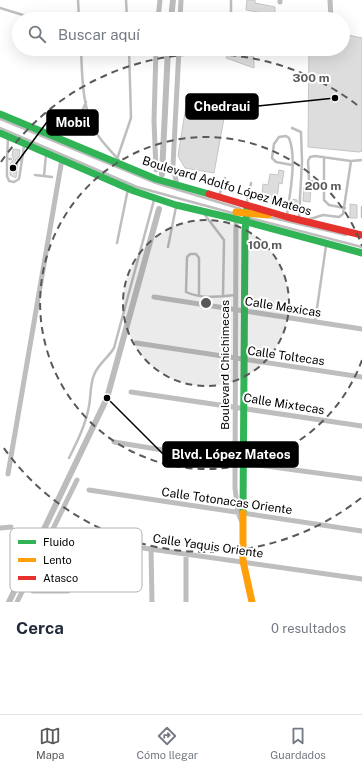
<!DOCTYPE html>
<html lang="es">
<meta charset="utf-8">
<style>
:root{--surface:#fff;--page:#f2f2f3;--text:#1f2937;--muted:#747a83;--line:#e0e1e3;--accent:#595959}
body{margin:0;font-family:"Public Sans",sans-serif;background:var(--page);color:var(--text)}
.list{margin:0;padding:0;list-style:none}
h2{display:flex;justify-content:space-between;align-items:center;height:52px;margin:0;padding:0 16px;font-size:17px}
h2 small{font-size:13px;font-weight:400;color:var(--muted)}
.icon{flex:none;width:22px;height:22px;fill:none;stroke:currentColor;stroke-width:2;stroke-linecap:round;stroke-linejoin:round}
.map{position:relative;flex:none;width:362px;height:602px;overflow:hidden}
.search{position:absolute;background:var(--surface);box-shadow:0 4px 16px #0002;left:12px;right:12px;top:12px;height:44px;display:flex;align-items:center;gap:10px;box-sizing:border-box;padding:0 14px;border-radius:22px;color:var(--muted);font-size:15px}
.sheet{height:112px;background:var(--surface)}
nav{display:flex;justify-content:space-around;align-items:center;box-sizing:border-box;height:56px;border-top:1px solid var(--line);background:var(--surface);font-size:11px;color:var(--muted)}
nav a{display:grid;justify-items:center;gap:2px}
nav .on{color:var(--accent)}
.map>svg:first-child{display:block}
.lines{fill:none;stroke-linecap:round;stroke-linejoin:round}
.canal{stroke:#bcbcbc;stroke-width:6}
.building{fill:#ddd;stroke:#c5c5c5}
.lane{stroke:#bebebe;stroke-width:2.5}
.street{stroke:#bebebe;stroke-width:5}
.fast{stroke:#30b455;stroke-width:7}
.slow{stroke:#ff9f0a;stroke-width:7}
.jam{stroke:#e5322d;stroke-width:7}
.ring{fill:none;stroke:#595959;stroke-width:2;stroke-dasharray:7 5}
.labels{text-anchor:middle;dominant-baseline:central;stroke-width:4;stroke-linejoin:round;paint-order:stroke}
.street-label{font-size:12px;fill:#000;stroke:#fff}
.key{fill:#fff;stroke:#b2b2b2;stroke-width:1}
.key-label{font-size:11px;fill:#000}
.centre{fill:#595959;stroke:#fff;stroke-width:2}
.ring-label{font-size:12px;text-anchor:middle;font-weight:bold;fill:#595959;stroke:#fff;stroke-width:4;stroke-linejoin:round;paint-order:stroke}
.leader{fill:none;stroke:#000;stroke-width:1.5}
.callout-dot{fill:#000;stroke:#fff;stroke-width:1.5}
.callout{fill:#000;stroke:#000;stroke-width:1.5}
.callout-label{font-size:13px;text-anchor:middle;font-weight:bold;fill:#fff}
</style>
<div class="map">
<svg width="362" height="602" viewBox="0 0 362 602">
<rect width="100%" height="100%" fill="#fff"/>
<g class="lines">
<path class="canal" d="M171 19 173 0
M162 174 168 49
M9 602 107 398 159 209"/>
</g>
<path class="building" d="M247 0H255V3L275 7V15L246 10Z
M343 34 362 38V151L359 152 308 147 309 49H343Z
M230 49 254 57V68L226 58Z
M186 106 225 113 214 173 185 168 178 156Z
M13 149 20 150 19 157 15 160 18 163 16 178 10 175 11 162 14 159 12 156Z
M279 170 284 171 282 184 279 183 277 198 262 196 263 184 268 185 270 174 278 175Z
M304 187H311L310 202 303 201Z
M293 199 297 200V208L291 207Z
M350 204 357 205V218H350Z"/>
<g class="lines">
<path class="lane" d="M78 0 79 19
M126 0 127 19
M231 0V19
M0 8 36 19
M81 49C82 71 82 95 89 117 93 133 108 148 119 160
M0 119 156 183 241 209
M0 128 137 187 236 214
M292 128 301 132 302 161 299 217
M52 134C73 126 78 123 86 102
M8 139 7 159H11
M324 157V200L329 205 345 208
M7 159V176L9 181 14 182 19 179 22 160
M117 159 131 118 129 49
M18 160H22L24 146
M35 175 52 177
M44 176 46 155
M323 186 309 180 308 161 310 157 315 156 351 161 362 160
M219 196 225 178
M247 203 251 183
M362 207V217
M205 215 224 240 223 296
M287 215C290 193 297 158 289 138L286 136 279 137 274 144 272 158 276 162 292 165
M246 217 362 247
M269 217 346 235
M307 220 323 215 339 217 343 214 351 161
M117 243 128 189
M168 247 176 207
M199 295V258L196 254H190L187 257 186 292C200 299 221 297 235 295
M315 322 326 246
M69 458C77 442 86 424 89 406 91 396 90 384 94 375 98 364 108 358 114 348L154 200"/>
<path class="street" d="M280 0V2
M330 0 331 19
M158 19 160 0
M180 19 181 0
M156 170 154 121 156 49
M177 186 173 165 179 49
M236 217 235 488 238 513 242 522
M154 297 362 329
M136 343 362 377
M131 392 362 426
M114 442 236 462 362 479
M8 474 62 159
M89 490 362 531
M0 528 11 527
M51 535 362 579
M151 548 152 602
M186 554V602
M33 591H68
M49 591 67 538
M17 602 77 480"/>
<path class="fast" d="M0 114 156 179 209 194
M0 133 134 191 176 205 236 219 362 253
M243 513 245 232 247 207"/>
<path class="slow" d="M236 212 268 215
M243 513V561L252 602"/>
<path class="jam" d="M209 194 287 217 362 235"/>
</g>
<circle cx="206" cy="303" r="83" fill="#595959" fill-opacity=".12"/>
<g class="ring">
<circle cx="206" cy="303" r="83"/>
<path d="M362 360A166 166 0 1 1 362 246"/>
<path d="M361 498A249 249 0 0 1 1 444M1 162A249 249 0 0 1 361 108"/>
</g>
<g class="labels">
<g class="street-label">
<text transform="translate(227 186) rotate(17)">Boulevard Adolfo López Mateos</text>
<text transform="translate(283 307) rotate(9)">Calle Mexicas</text>
<text transform="translate(286 356) rotate(8)">Calle Toltecas</text>
<text transform="translate(225 365) rotate(-90)">Boulevard Chichimecas</text>
<text transform="translate(284 404) rotate(9)">Calle Mixtecas</text>
<text transform="translate(227 501) rotate(8)">Calle Totonacas Oriente</text>
<text transform="translate(208 546) rotate(8)">Calle Yaquis Oriente</text>
</g>
</g>
<rect x="10" y="528" width="132" height="64" rx="6" class="key"/>
<rect x="18" y="540" width="18" height="4" fill="#30b455"/>
<rect x="18" y="558" width="18" height="4" fill="#ff9f0a"/>
<rect x="18" y="576" width="18" height="4" fill="#e5322d"/>
<g class="key-label">
<text x="43" y="546">Fluido</text>
<text x="43" y="564">Lento</text>
<text x="43" y="582">Atasco</text>
</g>
<circle cx="206" cy="303" r="6" class="centre"/>
<g class="ring-label">
<text x="311" y="82">300 m</text>
<text x="323" y="190">200 m</text>
<text x="265" y="249">100 m</text>
</g>
<path class="leader" d="M335 98L258 106M13 168L47 122M107 398L163 454"/>
<g class="callout-dot">
<circle cx="335" cy="98" r="4"/>
<circle cx="13" cy="168" r="4"/>
<circle cx="107" cy="398" r="4"/>
</g>
<g class="callout">
<rect x="186" y="94" width="72" height="25" rx="4"/>
<rect x="47" y="110" width="51" height="25" rx="4"/>
<rect x="163" y="442" width="135" height="25" rx="4"/>
</g>
<g class="callout-label">
<text x="222" y="111">Chedraui</text>
<text x="73" y="127">Mobil</text>
<text x="231" y="459">Blvd. López Mateos</text>
</g>
</svg>
<div class="search"><svg class="icon" aria-label="search" viewBox="0 0 24 24"><circle cx="10" cy="10" r="6"/><path d="M15 15l6 6"/></svg>Buscar aquí</div>
</div>
<section class="sheet">
<h2>Cerca<small>0 resultados</small></h2>
<ul class="list">
</ul>
</section>
<nav>
<a class="on"><svg class="icon" aria-label="map" viewBox="0 0 24 24"><path d="M3 6l6-2 6 2 6-2v14l-6 2-6-2-6 2zM9 4v14M15 6v14"/></svg>Mapa</a>
<a><svg class="icon" aria-label="directions" viewBox="0 0 24 24"><path d="M12 3l9 9-9 9-9-9zM9 14v-3h6M13 9l2 2-2 2"/></svg>Cómo llegar</a>
<a><svg class="icon" aria-label="saved" viewBox="0 0 24 24"><path d="M7 4h10v16l-5-4-5 4z"/></svg>Guardados</a>
</nav>
